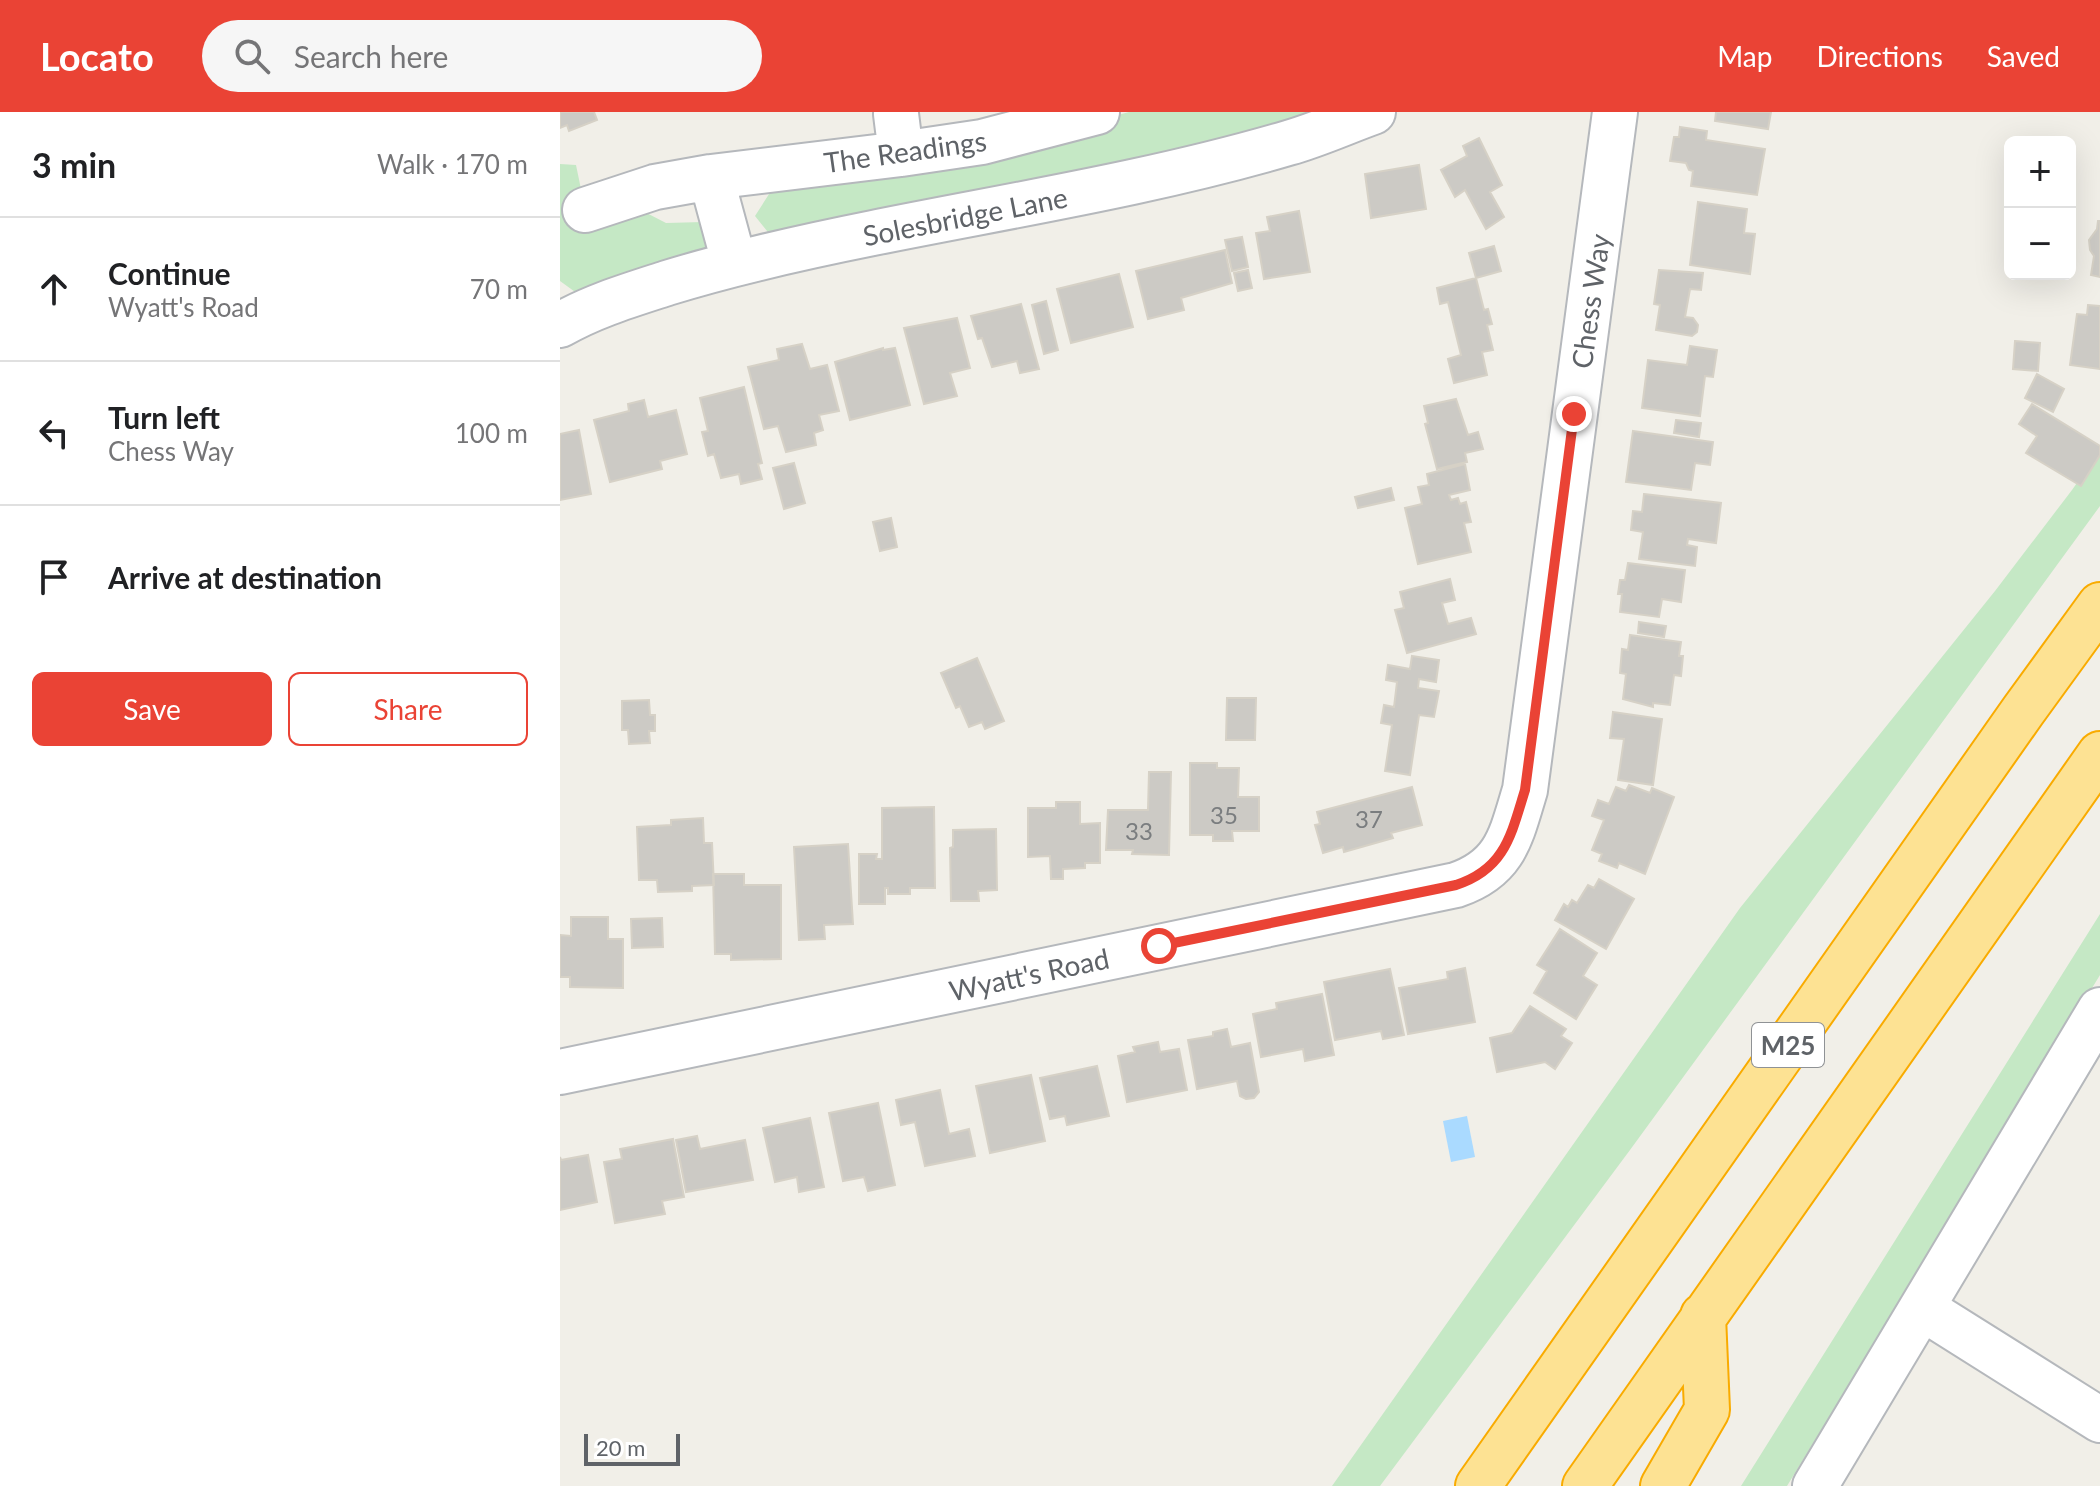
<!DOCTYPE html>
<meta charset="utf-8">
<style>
:root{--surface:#fff;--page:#f6f6f6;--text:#202124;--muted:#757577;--line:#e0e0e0;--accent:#ea4335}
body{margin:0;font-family:Lato,sans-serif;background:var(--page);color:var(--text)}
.controls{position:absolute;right:24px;top:24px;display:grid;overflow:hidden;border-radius:12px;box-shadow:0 8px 32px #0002}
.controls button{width:72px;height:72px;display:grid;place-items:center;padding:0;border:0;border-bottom:2px solid var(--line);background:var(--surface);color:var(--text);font:40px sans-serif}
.scale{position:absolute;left:24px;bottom:20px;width:96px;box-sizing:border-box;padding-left:8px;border:4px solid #5f6368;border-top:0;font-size:22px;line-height:28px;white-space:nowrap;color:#5f6368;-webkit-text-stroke:6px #fff;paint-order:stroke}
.stop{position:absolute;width:24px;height:24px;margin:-18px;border:6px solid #ea4335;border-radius:50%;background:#fff}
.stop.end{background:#ea4335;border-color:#fff;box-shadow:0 2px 8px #0008}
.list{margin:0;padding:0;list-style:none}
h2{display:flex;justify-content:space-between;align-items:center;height:104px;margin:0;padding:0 32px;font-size:34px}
h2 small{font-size:26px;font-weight:400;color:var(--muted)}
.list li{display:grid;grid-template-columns:52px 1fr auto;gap:24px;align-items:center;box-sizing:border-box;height:144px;padding:0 32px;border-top:2px solid var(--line)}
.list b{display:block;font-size:30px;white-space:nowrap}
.list p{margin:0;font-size:26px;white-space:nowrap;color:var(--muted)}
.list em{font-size:26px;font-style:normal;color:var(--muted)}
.actions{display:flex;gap:16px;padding:24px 32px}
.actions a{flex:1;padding:18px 0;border:2px solid var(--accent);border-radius:12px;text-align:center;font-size:28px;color:var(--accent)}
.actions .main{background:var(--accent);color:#fff}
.icon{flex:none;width:44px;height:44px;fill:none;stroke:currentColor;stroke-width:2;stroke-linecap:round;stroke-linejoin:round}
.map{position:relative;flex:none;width:1540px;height:1374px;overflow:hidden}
header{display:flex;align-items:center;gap:48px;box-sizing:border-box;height:112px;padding:0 40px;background:var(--accent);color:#fff}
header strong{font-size:38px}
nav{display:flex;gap:44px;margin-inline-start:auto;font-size:28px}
.search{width:560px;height:72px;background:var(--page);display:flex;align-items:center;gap:20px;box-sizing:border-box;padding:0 28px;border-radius:44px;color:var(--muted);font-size:30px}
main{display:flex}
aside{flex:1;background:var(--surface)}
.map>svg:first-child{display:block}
.green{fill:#c5e8c5}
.water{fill:#aadaff}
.building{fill:#cccac5;stroke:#d6d1c6;stroke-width:2}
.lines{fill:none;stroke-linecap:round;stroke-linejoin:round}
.minor-casing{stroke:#b5b8bc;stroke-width:48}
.highway-casing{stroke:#f9ab00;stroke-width:48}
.minor{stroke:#fff;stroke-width:44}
.highway{stroke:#fde293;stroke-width:44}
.route{stroke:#ea4335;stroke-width:10}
.labels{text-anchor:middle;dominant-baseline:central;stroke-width:6;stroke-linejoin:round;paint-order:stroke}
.number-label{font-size:24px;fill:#7a7d7f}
.shield{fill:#fff;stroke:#8f9295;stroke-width:2}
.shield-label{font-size:26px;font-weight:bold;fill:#5f6368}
.street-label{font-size:28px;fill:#5f6368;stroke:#fff}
</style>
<header>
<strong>Locato</strong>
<div class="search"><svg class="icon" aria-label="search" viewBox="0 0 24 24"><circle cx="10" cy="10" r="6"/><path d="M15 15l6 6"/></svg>Search here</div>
<nav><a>Map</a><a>Directions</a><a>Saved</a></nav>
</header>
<main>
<aside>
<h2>3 min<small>Walk · 170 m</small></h2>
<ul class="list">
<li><svg class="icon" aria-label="ahead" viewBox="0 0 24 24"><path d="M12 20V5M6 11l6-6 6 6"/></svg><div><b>Continue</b><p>Wyatt's Road</p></div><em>70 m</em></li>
<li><svg class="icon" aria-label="left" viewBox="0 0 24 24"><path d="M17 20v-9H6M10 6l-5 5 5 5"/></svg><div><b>Turn left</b><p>Chess Way</p></div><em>100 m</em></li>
<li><svg class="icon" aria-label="arrive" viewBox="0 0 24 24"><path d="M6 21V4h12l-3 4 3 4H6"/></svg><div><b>Arrive at destination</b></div></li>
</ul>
<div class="actions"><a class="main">Save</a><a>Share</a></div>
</aside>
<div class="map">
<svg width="1540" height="1374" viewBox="0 0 1540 1374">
<rect width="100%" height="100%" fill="#f1efe8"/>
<path class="green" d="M569 0H761L730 15 216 130 195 104 218 68 540 8Z
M0 52 16 53 22 82 71 93 106 111 143 110 146 146 29 190 0 169Z
M1540 338V394L1070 1038 820 1374H772L1180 796 1435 479 1512 378Z
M1540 802V863L1227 1374H1181Z"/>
<path class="water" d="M907 1004 915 1045 891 1050 883 1009Z"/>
<path class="building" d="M0 0H34L37 8 9 19 7 13 0 16Z
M1156 0H1211L1208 17 1155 9Z
M1120 15 1147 19 1146 28 1205 37 1197 83 1131 74 1133 59 1129 58 1126 51 1110 49 1114 25H1119Z
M919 26 942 73 930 80 944 105 926 117 905 78 895 85 881 58 907 44 903 34Z
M859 53 866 97 811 106 805 62Z
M1138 90 1187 97 1184 121 1195 122 1190 162 1130 153Z
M739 99 750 160 704 167 696 121 710 119 707 105Z
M1538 109H1540V165L1531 163 1534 144 1530 138 1529 128 1537 117Z
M682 125 688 155 672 159 665 128Z
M934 134 941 159 916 166 909 141Z
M665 138 672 171 621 186 624 198 588 207 576 159Z
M688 158 692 176 678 179 674 161Z
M1099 158 1143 161 1141 178 1130 177 1125 205 1133 206 1138 213 1137 220 1132 224 1096 218 1100 193 1094 192Z
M559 162 573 215 511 231 497 177Z
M916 166 924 198 928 197 932 212 927 213 933 238 922 240 927 263 894 271 888 247 901 243 888 190 880 192 877 176Z
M486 189 498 238 484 242 472 193Z
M461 192 479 257 460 261 457 249 432 255 422 226 418 227 411 204Z
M1528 193 1540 194V257L1510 253 1517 202 1527 203Z
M397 206 410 256 390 261 397 284 364 292 344 216Z
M1455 229 1480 231 1478 259 1453 257Z
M242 232 250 257 267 253 279 299 259 303 263 318 254 321 256 333 226 340 218 314 204 317 188 255 219 248 217 237Z
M1130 234 1157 238 1153 265 1145 264 1140 304 1082 296 1088 248 1127 253Z
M323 236V238L335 236 350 293 290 308 275 250Z
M1477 262 1504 277 1493 300 1465 286Z
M184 275 202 351 198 352 202 367 181 372 179 362 161 366 154 342 148 344 142 320 148 319 140 286Z
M896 287 908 323 918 320 923 337 905 341 907 350 877 357 865 312 868 311 864 294Z
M84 288 88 305 116 298 127 342 100 349 102 357 50 370 34 308 69 299 68 292Z
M1472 292 1540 334V343L1521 374 1466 341 1477 324 1459 312Z
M1116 308 1141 311 1139 325 1114 321Z
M19 318 31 382 0 388V322Z
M1073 319 1153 330 1150 353 1135 351 1131 378 1066 370Z
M234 351 245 391 224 397 213 356Z
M905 352 910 378 889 383 891 388 898 386 900 392 906 390 911 410 904 411 911 440 858 452 845 396 862 392 858 375 869 373 867 362Z
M831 376 834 388 798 396 795 385Z
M1084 382 1161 391 1156 431 1128 427 1127 433 1137 435 1135 454 1079 447 1083 420 1071 418 1073 399 1082 400Z
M331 406 337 435 320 439 313 410Z
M1068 451 1125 458 1121 490 1102 487 1099 505 1060 500 1062 482H1058L1060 468H1065Z
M890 467 895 488 882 491 888 512 911 506 916 522 847 541 835 498 844 496 840 480Z
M1079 510 1106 514 1104 525 1078 521Z
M1070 523 1121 530 1119 544H1123L1121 564 1114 563 1110 593 1093 591V595L1063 587 1066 562 1060 561 1062 537 1068 538Z
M852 544 879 548 876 570 859 567 858 576 879 579 874 605 859 603 850 663 825 659 832 613 821 611 824 593 834 595 837 570 826 568 828 553 850 557Z
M417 546 444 609 425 617 422 610 409 615 400 594 396 596 381 561Z
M667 586H696L695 628H666Z
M89 588 90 603H95V619H89L90 631 69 632 68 618H62V589Z
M1053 600 1102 607 1093 673 1058 668 1064 627 1050 626Z
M630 651H657V656H679L678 685H699V719H672L673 729H653V723H630Z
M589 660H611L609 743 572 742 573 738H546L548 698H588Z
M1069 673 1090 681 1092 676 1114 685 1085 762 1059 751 1057 756 1039 749 1042 742 1032 738 1044 708 1032 704 1038 688 1049 692 1056 675 1066 679Z
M852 675 862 713 831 721 833 726 784 740 783 735 763 741 755 713 760 712 757 700Z
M496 690H520V712L540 711V751H525V756L503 757V767H491L490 744 468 745V696H496Z
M374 695 375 776H350V782H328V776H325V792H299V742H317L316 747H322V696Z
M143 706 144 731H152L154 773 132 774V779L98 780 97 768H79L77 715 111 713V708Z
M436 717 437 778 418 779 419 789H391L390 736 393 735V718Z
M288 732 293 812 264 813 265 827 239 828 234 735Z
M153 762H184V773H221V847L171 848V842H155Z
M1039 767 1074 787 1046 837 995 808 1004 792 1008 795 1012 788 1017 791 1028 773 1034 776Z
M11 805H48V827H63V876L10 875V865H0V823L11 824Z
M102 806 103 835 72 836 71 807Z
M1000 817 1037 841 1023 864 1037 873 1016 907 974 881 987 859 977 853Z
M905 856 915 910 848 922 839 876 888 867 887 860Z
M830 857 844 923 823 927 821 919 775 928 764 870Z
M762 882 774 943 745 949 743 937 701 945 693 902 717 897 716 891Z
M970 894 1006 917 1001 924 1012 931 995 957 985 950 937 960 930 926 952 921Z
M667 917 671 935 690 931 699 980 694 986 686 987 680 984 677 969 637 977 628 928 653 924V920Z
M598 930 600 940 619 937 627 978 567 990 558 944 575 940 573 935Z
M537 954 549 1004 507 1013 505 1004 490 1007 480 966Z
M471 963 485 1029 430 1041 416 974Z
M380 978 389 1022 409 1017 415 1044 365 1054 355 1010 341 1013 336 988Z
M318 991 335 1073 308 1079 304 1065 283 1069 269 1001Z
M250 1006 264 1075 239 1080 237 1065 215 1070 203 1016Z
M137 1024 140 1037 185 1028 193 1068 126 1080 116 1028Z
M113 1027 124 1085 102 1089 105 1102 55 1111 44 1050 62 1047 60 1037Z
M28 1043 37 1090 0 1098V1045L1 1048Z"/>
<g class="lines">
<g class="minor-casing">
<path id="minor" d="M336 2 341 42
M151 65 174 150
M25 98 95 75 151 65 341 42 422 30 537 0
M0 213C33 194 70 183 107 171 175 150 243 135 313 121 452 93 592 71 728 31 757 23 785 10 813 0
M0 960 896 773C946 756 951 724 965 678L1055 0
M1362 1196 1540 1308
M1255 1374 1540 898"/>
</g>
<g class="highway-casing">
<path id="highway" d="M918 1374 1463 599 1540 493
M1025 1374 1540 642
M1103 1374 1147 1298 1143 1204"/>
</g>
<use href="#minor" class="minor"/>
<use href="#highway" class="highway"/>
</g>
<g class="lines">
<path class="route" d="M599 834 896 773C945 757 951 723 965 678L1014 302"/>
</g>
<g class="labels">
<g class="number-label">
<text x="664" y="702">35</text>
<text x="809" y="706">37</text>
<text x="579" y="718">33</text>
</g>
<rect class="shield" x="1192" y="911" width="72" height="44" rx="6"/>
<g class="shield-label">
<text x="1228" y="933">M25</text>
</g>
<g class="street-label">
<text transform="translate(345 39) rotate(-8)">The Readings</text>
<text transform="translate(405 104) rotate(-11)">Solesbridge Lane</text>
<text transform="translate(1030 189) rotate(-82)">Chess Way</text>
<text transform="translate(469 862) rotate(-12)">Wyatt's Road</text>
</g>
</g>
</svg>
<div class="controls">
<button>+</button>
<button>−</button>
</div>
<div class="scale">20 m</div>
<div class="stop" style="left:599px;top:834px"></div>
<div class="stop end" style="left:1014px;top:302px"></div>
</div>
</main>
